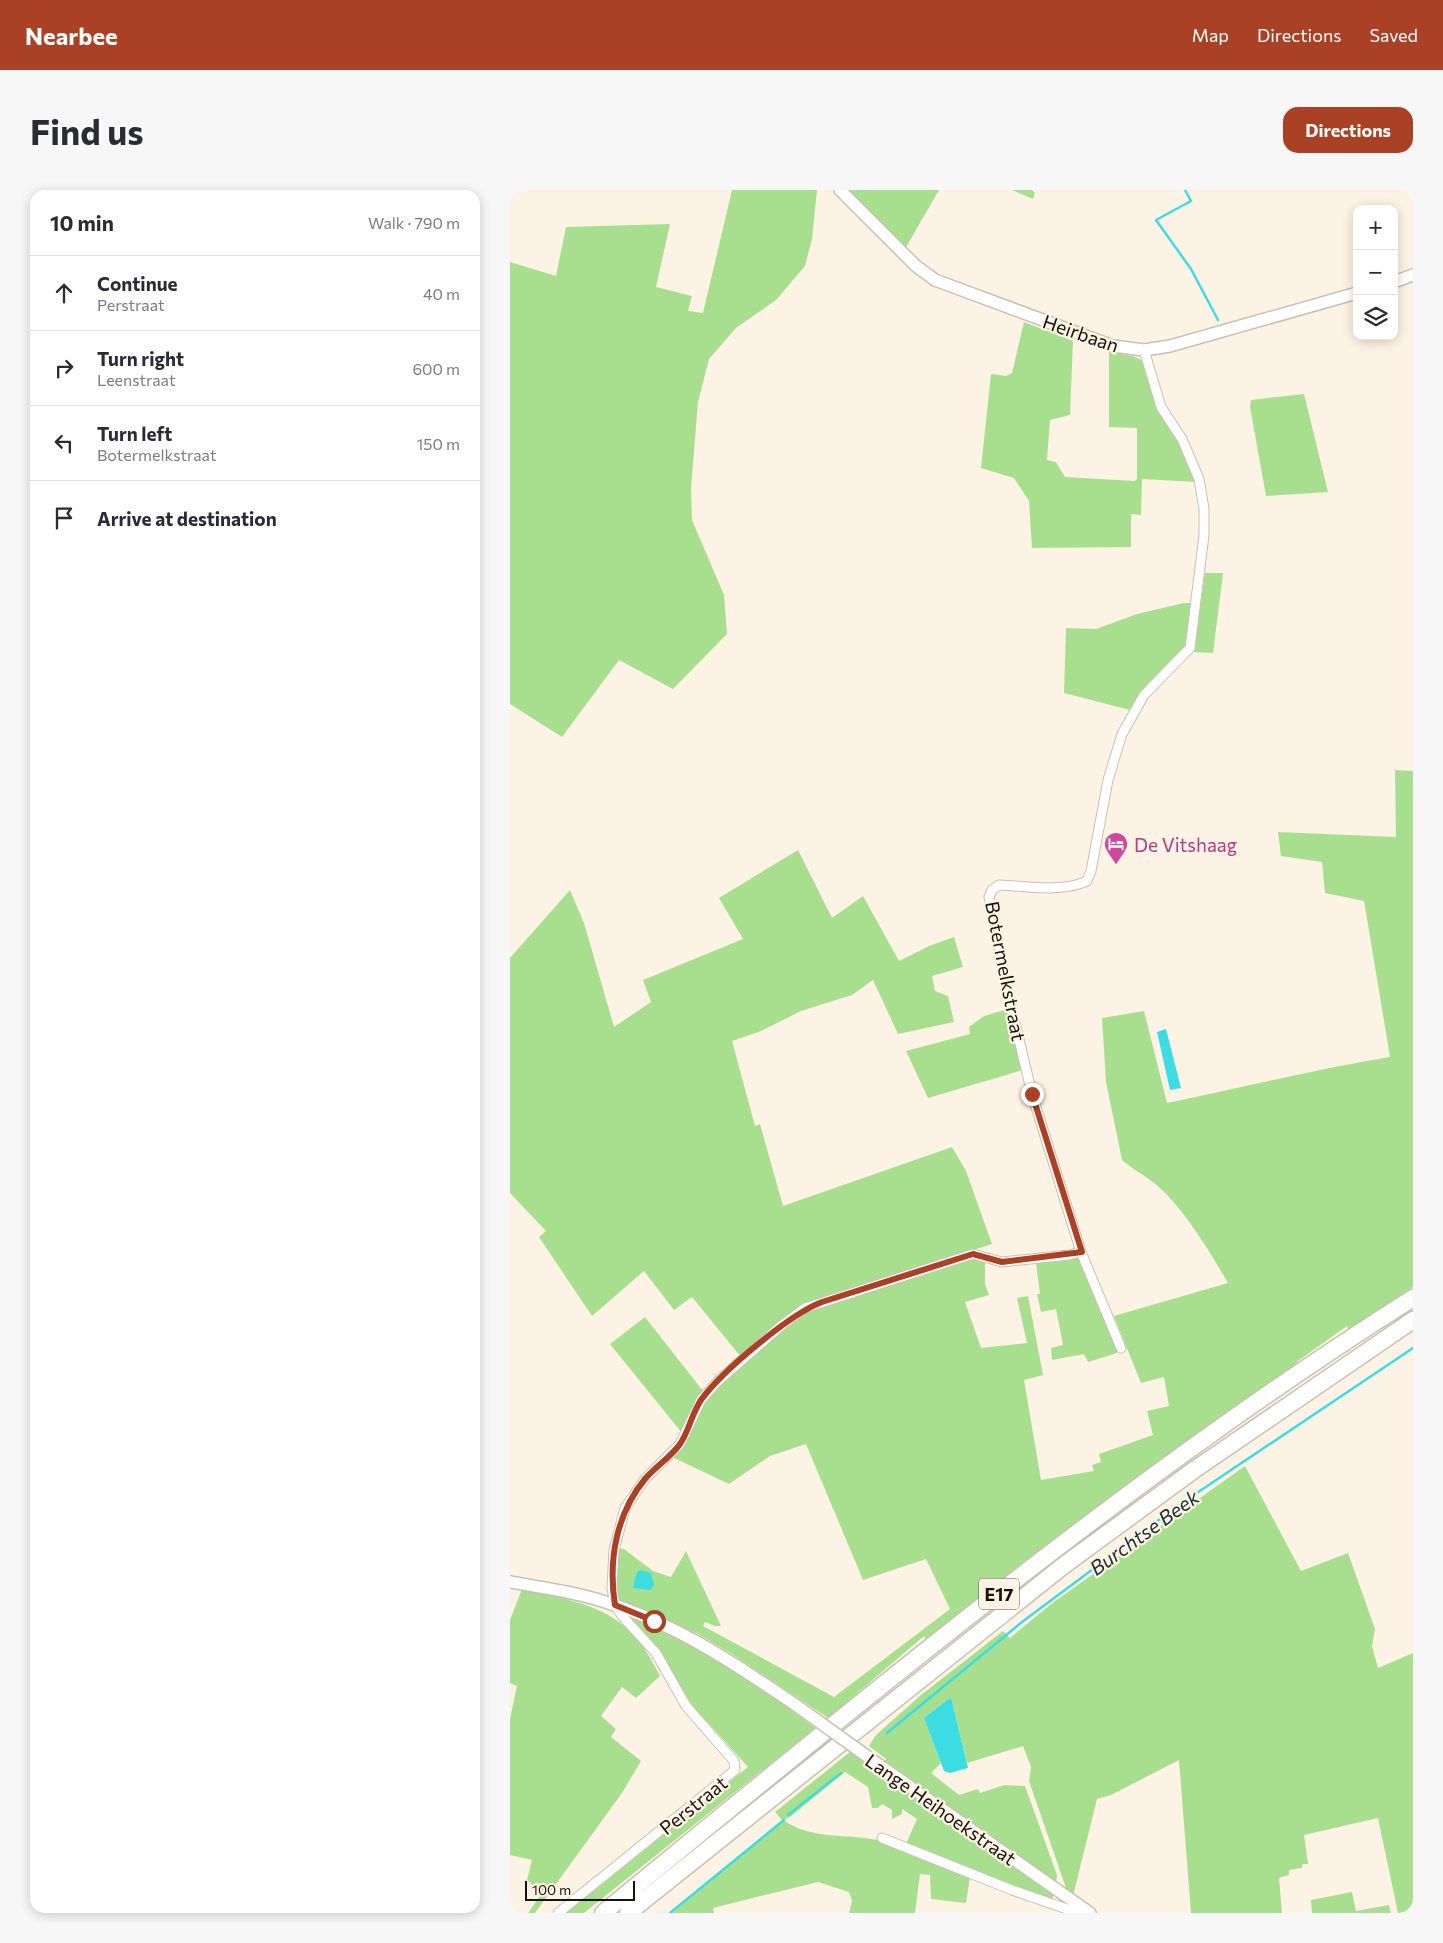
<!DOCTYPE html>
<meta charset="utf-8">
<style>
:root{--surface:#fff;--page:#f7f7f7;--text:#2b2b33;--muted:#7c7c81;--line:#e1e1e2;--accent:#aa4125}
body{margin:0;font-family:Commissioner,sans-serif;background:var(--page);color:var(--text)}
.controls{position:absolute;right:15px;top:15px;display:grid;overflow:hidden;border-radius:10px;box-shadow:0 2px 12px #0003}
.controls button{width:45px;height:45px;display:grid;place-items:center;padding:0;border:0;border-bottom:1px solid var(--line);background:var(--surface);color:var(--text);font:25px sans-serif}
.scale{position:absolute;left:15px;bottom:12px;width:110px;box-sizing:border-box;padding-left:5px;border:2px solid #16120d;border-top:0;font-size:14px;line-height:18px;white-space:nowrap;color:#16120d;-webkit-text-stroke:4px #fdf3e4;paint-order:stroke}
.stop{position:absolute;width:15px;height:15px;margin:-11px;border:4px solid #aa4125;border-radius:50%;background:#fff}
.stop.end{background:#aa4125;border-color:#fff;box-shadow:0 1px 5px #0008}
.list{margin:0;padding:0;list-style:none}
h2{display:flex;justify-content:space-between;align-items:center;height:65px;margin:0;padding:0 20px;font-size:21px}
h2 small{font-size:16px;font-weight:400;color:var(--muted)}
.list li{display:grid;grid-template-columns:32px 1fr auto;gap:15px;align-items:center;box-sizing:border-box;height:75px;padding:0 20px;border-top:1px solid var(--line)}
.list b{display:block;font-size:19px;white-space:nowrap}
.list p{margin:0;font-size:16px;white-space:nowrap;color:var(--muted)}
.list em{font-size:16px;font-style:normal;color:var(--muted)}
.icon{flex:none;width:28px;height:28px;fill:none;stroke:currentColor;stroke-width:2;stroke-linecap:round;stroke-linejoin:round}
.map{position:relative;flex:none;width:903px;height:1723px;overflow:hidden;border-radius:15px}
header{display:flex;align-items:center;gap:30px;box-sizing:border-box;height:70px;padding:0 25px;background:var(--accent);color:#fff}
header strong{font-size:24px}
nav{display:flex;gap:28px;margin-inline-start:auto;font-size:18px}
.intro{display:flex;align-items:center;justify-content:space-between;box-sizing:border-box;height:120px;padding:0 30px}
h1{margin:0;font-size:35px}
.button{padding:12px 22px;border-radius:15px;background:var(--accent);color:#fff;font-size:18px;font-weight:700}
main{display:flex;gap:30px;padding:0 30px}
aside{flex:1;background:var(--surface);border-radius:15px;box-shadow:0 2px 12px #0003}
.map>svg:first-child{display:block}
.green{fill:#a7df8e}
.water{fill:#3bdde3}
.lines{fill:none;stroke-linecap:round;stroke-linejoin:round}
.stream{stroke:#3bdde3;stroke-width:2.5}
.minor-casing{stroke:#cac0b2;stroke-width:11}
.tertiary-casing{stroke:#cac0b2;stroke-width:14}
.motorway-casing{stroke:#cac0b2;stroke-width:19}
.minor{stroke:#fff;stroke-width:9}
.tertiary{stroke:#fff;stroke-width:11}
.motorway{stroke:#fff;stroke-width:16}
.tertiary-bridge-casing{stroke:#cac0b2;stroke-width:14;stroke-linecap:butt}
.tertiary-bridge{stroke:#fff;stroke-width:11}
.route{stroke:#aa4125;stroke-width:6}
.labels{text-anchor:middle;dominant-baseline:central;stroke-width:4.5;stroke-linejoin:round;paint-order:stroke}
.shield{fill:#fdf3e4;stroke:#5b564e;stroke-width:1}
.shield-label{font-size:18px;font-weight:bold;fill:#16120d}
.street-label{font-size:19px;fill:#16120d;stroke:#fdf3e4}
.hotel-label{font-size:19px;fill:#b23c85;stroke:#fdf3e4;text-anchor:start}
.water-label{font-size:20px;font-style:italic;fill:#162f30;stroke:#fdf3e4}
</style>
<header>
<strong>Nearbee</strong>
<nav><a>Map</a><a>Directions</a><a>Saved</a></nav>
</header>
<div class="intro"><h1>Find us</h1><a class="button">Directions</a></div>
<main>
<aside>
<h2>10 min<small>Walk · 790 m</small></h2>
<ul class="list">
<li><svg class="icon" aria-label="ahead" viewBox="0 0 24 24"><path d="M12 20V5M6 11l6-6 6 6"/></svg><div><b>Continue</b><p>Perstraat</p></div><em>40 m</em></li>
<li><svg class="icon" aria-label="right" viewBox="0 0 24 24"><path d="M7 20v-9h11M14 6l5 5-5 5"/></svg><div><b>Turn right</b><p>Leenstraat</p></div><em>600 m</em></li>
<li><svg class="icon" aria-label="left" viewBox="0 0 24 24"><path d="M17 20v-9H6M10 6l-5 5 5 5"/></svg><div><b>Turn left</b><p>Botermelkstraat</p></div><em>150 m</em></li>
<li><svg class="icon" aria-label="arrive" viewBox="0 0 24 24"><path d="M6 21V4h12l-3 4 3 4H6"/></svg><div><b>Arrive at destination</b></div></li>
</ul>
</aside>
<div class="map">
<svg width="903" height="1723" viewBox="0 0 903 1723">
<rect width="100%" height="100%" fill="#fdf3e4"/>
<path class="green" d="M222 0H307L302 49 295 76 266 110 226 138 199 169 188 212 181 298 182 330 214 405 217 444 163 499 109 470 52 547 0 514V72L46 86 56 37 160 34 146 97 182 106 178 121 193 123Z
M337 0H429L395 59Z
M502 0H522L525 3 523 9Z
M514 132 563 151 560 225 540 230 537 270 546 272 555 287 625 291 627 289V238L599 237V162L623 166 633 171 673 256 687 292 632 289 631 325 621 324V357L522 358 519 311 504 288 471 278 481 184 496 186 502 183Z
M794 204 818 302 756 306 740 217 741 210Z
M695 383H713L703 463 684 462Z
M674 413H685L677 455 663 471 636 496 620 520 554 503 556 438 586 439 627 424Z
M885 580 903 581V1097L839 1140 837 1136 788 1171 782 1178C656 1263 535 1354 416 1449L414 1446 318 1528 222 1464 188 1444 144 1424 107 1411V1358L114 1359 143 1381 161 1387 176 1361 211 1436H205L195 1432 193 1436 324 1507 440 1419 416 1369 353 1390 296 1254 260 1266 219 1294 162 1267 200 1204 289 1127 304 1119 449 1072 465 1068 475 1071V1094L479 1105 455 1112 471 1158 517 1153 507 1108 518 1106 533 1185 514 1190 531 1290 584 1281 582 1275 591 1272 589 1264 643 1245 637 1221 659 1216 654 1187 631 1193 604 1126 718 1093C700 1062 672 1015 644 993 634 985 622 979 612 970L596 892 592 828 634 821 657 913C731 898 805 879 880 867L854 711 815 703 812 672 771 666 768 642 886 647Z
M288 660 322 728 353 706 389 771 419 756 444 747 453 777 422 786 425 801 438 806 444 832 388 844 363 790 342 805 291 821 251 841 222 851 245 936 250 934 273 1016 442 957 456 981 482 1054 307 1110 231 1167 182 1107 164 1120 134 1081 82 1126 29 1047 36 1041 0 1003V768L60 700 74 733 104 837 141 812 133 790 233 749 209 708Z
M498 819 513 880 418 908 396 861 460 844 459 837 474 826Z
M569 1068 608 1157 607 1163 578 1172 574 1164 542 1170 541 1158 553 1155 546 1119 531 1122 527 1104H530L526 1073Z
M135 1127 193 1201 172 1243 100 1154Z
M735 1276 791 1381 838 1363 865 1439 862 1456 868 1478 903 1463V1723H888L868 1628 794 1645 798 1674H792V1678L779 1680V1685L769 1688 772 1723H681L669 1570 601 1605 587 1609 563 1706 557 1701 519 1591 521 1577 513 1556 457 1573 441 1507 414 1528 431 1573 421 1583 449 1605 468 1599 470 1603 494 1595 515 1596 547 1685 546 1693 375 1571 376 1569 359 1556 366 1545 411 1505 493 1441 500 1448 541 1414Z
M12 1399C78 1414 118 1418 150 1486L126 1508 112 1497 91 1526 106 1539 101 1547 131 1571 112 1603 25 1723H18L32 1703 17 1690 22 1670 0 1665V1529L7 1496 0 1493V1430Z
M120 1427 183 1455 209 1469 282 1518 281 1520 305 1538 74 1723H56L238 1577 182 1515 146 1456 120 1430Z
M340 1562 363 1579 365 1578 543 1705V1709L536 1710 396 1654 407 1629 392 1619V1624L382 1629V1620L372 1614 368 1618H362L358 1597 335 1582 280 1627 273 1630C301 1649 330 1644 362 1649 396 1655 429 1674 460 1687L456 1713 421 1709 420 1685 410 1684 405 1723H339L342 1711 339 1702 308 1692 203 1718 204 1723H162L272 1630 265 1622Z
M842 1702 846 1721 879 1715 881 1723H802L801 1710Z"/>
<path class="water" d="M656 839 671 898 660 900 647 842Z
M131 1380 141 1383 144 1395 140 1400 123 1398 127 1382Z
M441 1507 458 1578 440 1583 434 1581 414 1528Z"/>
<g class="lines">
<path class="stream" d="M675 0 681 11 646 30 681 79 708 130
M377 1543 512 1432 669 1315 903 1158
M278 1625 331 1583
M160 1723 274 1630"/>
<g class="minor-casing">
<path id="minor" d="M611 1158 571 1062 522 904 495 791 479 707 482 700 489 695C516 696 551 703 577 691L581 681 598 590 612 544 634 505 680 458 694 345V319L689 289 672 249 651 217 634 160
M372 1648 502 1700 560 1720H575
M48 1723 225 1580 224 1571 176 1516 146 1463 113 1427 105 1415 102 1398 104 1360 115 1318 135 1289 170 1254 191 1210 209 1190 272 1135 295 1118 463 1064 492 1072 559 1065 571 1062"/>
</g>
<g class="tertiary-casing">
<path id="tertiary" d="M330 0 406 76 425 90 603 156 634 160 660 156 847 103
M884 92 903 85
M0 1392C35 1398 71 1403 104 1415 171 1437 230 1477 287 1516
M372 1577 580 1723"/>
</g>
<g class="motorway-casing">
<path id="motorway" d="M93 1723C355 1509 616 1289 903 1108
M118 1723 553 1376 684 1280 903 1130"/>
</g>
<use href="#minor" class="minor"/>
<use href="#tertiary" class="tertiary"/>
<use href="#motorway" class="motorway"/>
<g class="tertiary-bridge-casing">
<path id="tertiary-bridge" d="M287 1516 372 1577"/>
</g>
<use href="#tertiary-bridge" class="tertiary-bridge"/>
</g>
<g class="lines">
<path class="route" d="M144 1431 105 1415C98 1371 106 1324 135 1289 145 1277 161 1267 170 1254 179 1241 182 1223 191 1210 212 1181 280 1124 312 1112L463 1064 492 1072 572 1062 522 904"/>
</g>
<defs>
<g id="hotel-pin" transform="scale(1.25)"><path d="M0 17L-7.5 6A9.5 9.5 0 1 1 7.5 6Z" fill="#d1479c" stroke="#fdf3e4"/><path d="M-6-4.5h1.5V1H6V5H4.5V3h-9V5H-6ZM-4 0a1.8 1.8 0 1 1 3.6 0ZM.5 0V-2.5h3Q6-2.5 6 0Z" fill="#fff"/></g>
</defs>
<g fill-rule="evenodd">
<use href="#hotel-pin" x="606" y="654"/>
</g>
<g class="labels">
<rect class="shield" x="469" y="1388.5" width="40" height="31" rx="4"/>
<g class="shield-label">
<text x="489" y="1404">E17</text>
</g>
<g class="street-label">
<text transform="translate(571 143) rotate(19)">Heirbaan</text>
<text transform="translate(496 781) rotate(79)">Botermelkstraat</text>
<text transform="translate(183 1615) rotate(-39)">Perstraat</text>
<text transform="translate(431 1619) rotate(35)">Lange Heihoekstraat</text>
</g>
<g class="hotel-label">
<text x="624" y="654">De Vitshaag</text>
</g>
<g class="water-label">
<text transform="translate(634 1342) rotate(-36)">Burchtse Beek</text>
</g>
</g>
</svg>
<div class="controls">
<button>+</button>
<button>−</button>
<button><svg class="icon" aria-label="layers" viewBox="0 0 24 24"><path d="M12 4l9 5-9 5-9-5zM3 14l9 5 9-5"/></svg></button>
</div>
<div class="scale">100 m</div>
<div class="stop" style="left:144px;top:1431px"></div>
<div class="stop end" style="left:522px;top:904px"></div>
</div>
</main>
